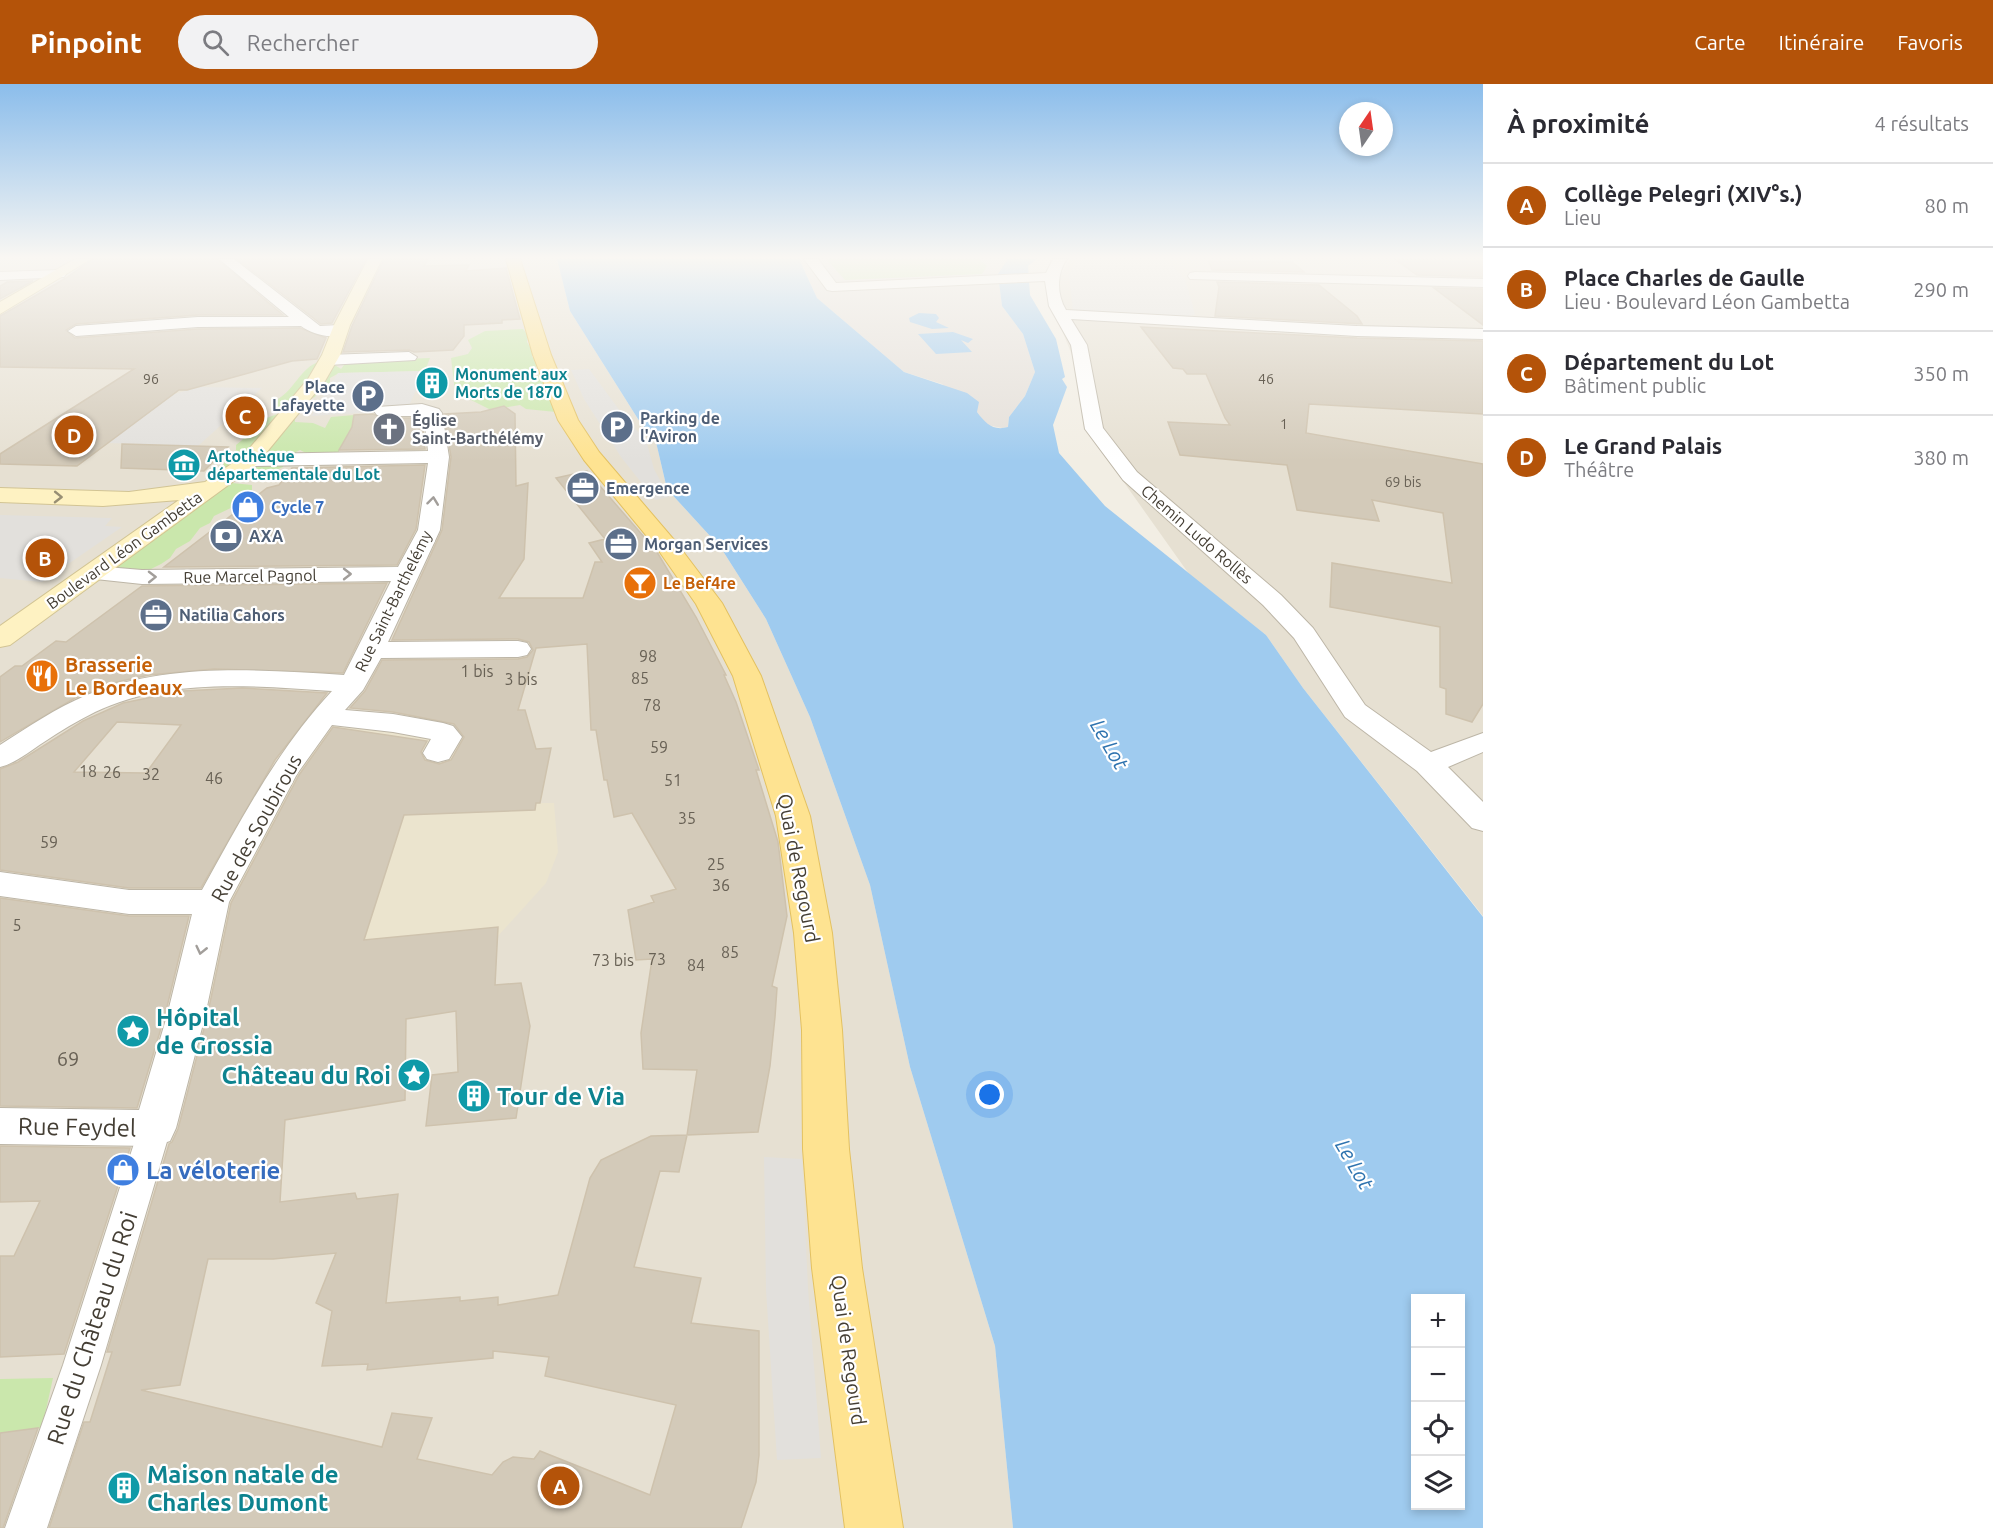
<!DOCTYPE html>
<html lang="fr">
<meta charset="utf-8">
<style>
:root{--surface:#fff;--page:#f2f2f3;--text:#2b2b33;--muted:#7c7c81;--line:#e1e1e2;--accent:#b45309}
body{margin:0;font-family:Ubuntu,sans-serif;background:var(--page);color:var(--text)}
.controls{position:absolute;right:18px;bottom:18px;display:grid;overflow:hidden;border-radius:0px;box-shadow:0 3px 9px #0003}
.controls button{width:54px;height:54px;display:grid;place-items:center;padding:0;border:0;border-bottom:2px solid var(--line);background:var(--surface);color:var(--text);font:30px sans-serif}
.compass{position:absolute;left:1339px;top:18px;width:54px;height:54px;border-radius:50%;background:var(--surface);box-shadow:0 3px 9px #0003;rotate:13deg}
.you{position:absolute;left:990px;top:1011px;width:21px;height:21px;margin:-15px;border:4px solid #fff;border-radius:50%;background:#1a73e8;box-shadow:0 0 0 9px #1a73e833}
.badge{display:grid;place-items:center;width:39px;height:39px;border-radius:50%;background:var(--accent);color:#fff;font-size:20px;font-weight:700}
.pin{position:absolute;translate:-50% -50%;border:3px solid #fff;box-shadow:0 2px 6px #0006}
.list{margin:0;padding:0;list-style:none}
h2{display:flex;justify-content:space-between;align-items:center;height:78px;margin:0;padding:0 24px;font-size:26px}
h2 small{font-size:20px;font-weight:400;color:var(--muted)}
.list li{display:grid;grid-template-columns:39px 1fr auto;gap:18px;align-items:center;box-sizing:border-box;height:84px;padding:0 24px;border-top:2px solid var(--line)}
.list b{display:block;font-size:22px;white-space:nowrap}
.list p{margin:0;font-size:20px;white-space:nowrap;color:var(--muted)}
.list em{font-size:20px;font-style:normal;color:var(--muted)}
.icon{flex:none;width:33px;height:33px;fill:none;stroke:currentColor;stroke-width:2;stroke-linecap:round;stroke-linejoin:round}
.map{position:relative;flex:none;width:1483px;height:1444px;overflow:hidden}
header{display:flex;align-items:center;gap:36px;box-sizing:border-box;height:84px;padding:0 30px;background:var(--accent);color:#fff}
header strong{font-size:28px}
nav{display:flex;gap:33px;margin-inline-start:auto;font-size:21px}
.search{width:420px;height:54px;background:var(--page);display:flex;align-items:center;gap:15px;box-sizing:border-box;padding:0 21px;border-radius:33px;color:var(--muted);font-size:22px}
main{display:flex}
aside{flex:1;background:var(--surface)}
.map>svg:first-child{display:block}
.residential{fill:#e6e0d2}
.industrial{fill:#e4dfd9}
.education{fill:#ebe4ce}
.green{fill:#cae7ac}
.parking{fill:#e2e0dc}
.water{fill:#9fcbef;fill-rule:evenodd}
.building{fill:#d3cab9;stroke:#cec2ad;stroke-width:1.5;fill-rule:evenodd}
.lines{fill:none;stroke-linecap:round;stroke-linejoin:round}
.pedestrian-casing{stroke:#bdb6a7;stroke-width:2}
.minor-casing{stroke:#bdb6a7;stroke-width:2}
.secondary-casing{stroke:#d2c494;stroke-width:2}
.primary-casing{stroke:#e3c161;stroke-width:2}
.pedestrian{fill:#fff;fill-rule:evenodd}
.minor{fill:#fff;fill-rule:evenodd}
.secondary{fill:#fef2c2;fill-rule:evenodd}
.primary{fill:#fee391;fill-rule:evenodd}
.oneway{stroke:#988f74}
.oneway2{stroke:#a29e9a}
.labels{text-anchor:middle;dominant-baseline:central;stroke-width:4.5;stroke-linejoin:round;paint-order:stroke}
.far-number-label{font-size:14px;fill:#686155}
.far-culture-label{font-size:16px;font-weight:bold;fill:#0d838f;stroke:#fff;text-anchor:start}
.far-service-label{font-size:16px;font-weight:bold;fill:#4e5e75;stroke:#fff;text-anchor:start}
.far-worship-label{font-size:16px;font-weight:bold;fill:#5b616d;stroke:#fff;text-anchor:start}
.far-shop-label{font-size:16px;font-weight:bold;fill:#366cbe;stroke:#fff;text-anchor:start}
.far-street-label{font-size:16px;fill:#443e34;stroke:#fff}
.far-food-label{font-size:16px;font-weight:bold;fill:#c56008;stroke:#fff;text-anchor:start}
.number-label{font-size:16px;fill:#686155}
.food-label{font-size:20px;font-weight:bold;fill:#c56008;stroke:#fff;text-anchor:start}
.street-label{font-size:20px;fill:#443e34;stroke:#fff}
.near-number-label{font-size:20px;fill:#686155}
.water-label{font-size:21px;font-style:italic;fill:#2e73af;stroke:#fff}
.near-culture-label{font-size:24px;font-weight:bold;fill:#0d838f;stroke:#fff;text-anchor:start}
.near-street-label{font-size:24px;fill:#443e34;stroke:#fff}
.near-shop-label{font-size:24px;font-weight:bold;fill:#366cbe;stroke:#fff;text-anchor:start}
</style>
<header>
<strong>Pinpoint</strong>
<div class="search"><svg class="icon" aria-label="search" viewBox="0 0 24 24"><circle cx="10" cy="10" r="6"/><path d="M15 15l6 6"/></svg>Rechercher</div>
<nav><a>Carte</a><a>Itinéraire</a><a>Favoris</a></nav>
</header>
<main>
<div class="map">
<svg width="1483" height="1444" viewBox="0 0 1483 1444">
<rect width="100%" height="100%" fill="#f2eee4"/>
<path class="residential" d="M0 175H557L570 227 638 335 656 358 667 405 721 464 766 535 810 633 870 801 910 983 995 1262 1013 1444H0Z
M1070 175H1483V832L1303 604 1266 551 1189 490 1123 397 1048 212Z"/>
<path class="industrial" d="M799 175H1008L999 197 1002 222 1023 250 1035 288 1025 312 1009 333 1008 343 1002 344 987 341 977 328 942 300 904 288 817 214Z"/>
<path class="education" d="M328 634 459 650 481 649 482 645 531 646 536 665 551 664 541 719H554L558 768 546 799 497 853 244 916 200 921 218 834Z"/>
<path class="green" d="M826 175H979L987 182 982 190 845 196Z
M523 245 528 251 527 258 533 268 532 273 538 276V282L535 283 539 293 547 291 556 328 526 325 520 321 491 326 455 308 451 274 468 270 472 264 468 256 485 247Z
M430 274 425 287 339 289 330 294V299L320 303 315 313 286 323 270 326 277 319 278 315C299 304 308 261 341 285L347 277Z
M286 329 295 333V338L313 339 325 344 331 333 354 331 351 353 346 354 337 371H310L300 366 296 368 297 371 283 379V383L273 387 247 386 209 399 206 397 209 390 224 380 225 375 236 366V361C255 346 257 332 286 329Z
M232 399 252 401V408L244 412 235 422 214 432 210 439 200 444 190 457 176 465 170 474 161 480 147 487H110L222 401Z
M53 1294 42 1344 0 1349V1295Z"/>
<path class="parking" d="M1077 175H1167L1185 195 1195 230 1188 233 1073 227 1069 191Z
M589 285 626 335 646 356 654 385 669 413 655 416 621 373 584 315 571 286Z
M425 287 407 326 311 332 338 289Z
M200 303 262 304 198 362 108 359 163 318 167 312Z
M0 431 112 434 105 442 122 443 42 498 0 494Z
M764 1073 802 1075 808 1204 821 1374 777 1376 766 1206Z"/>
<path class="water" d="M557 175H799L817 214 904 288 967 309 979 318 977 328C986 340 993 347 1008 343L1009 333 1025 312 1035 288 1023 250 1002 222 998 190 1008 175H1037L1028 182 1030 211 1056 255 1065 293 1062 295 1067 303 1053 341 1059 369 1105 422 1266 551 1303 604 1483 833V1444H1013L995 1262 910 983 870 801 810 633 766 535 721 464 667 405 656 358 638 335 570 227ZM1416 1214H1460V1422H1416Z
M919 229 936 230 939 234 936 238 949 244 932 245 910 238 909 234Z
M953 248 973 255 968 259 961 256 972 268 936 270 918 250Z"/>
<path class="building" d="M93 175H217L283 231H198L76 240 66 246 75 254 198 245 300 244 326 254 317 275 292 277 187 306H179L77 382 0 380V370L134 285 0 283V232L66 194Z
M237 175H366L332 239 321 240Z
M384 175H428L424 182 469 181 466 187 506 184 520 235 502 236V239L464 241V252L453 266 414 268 409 266 343 268 352 242Z
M1396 176 1483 177V193L1417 191Z
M1209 177 1292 178 1304 188 1212 186Z
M33 197 0 215V202L7 198Z
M1217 198 1319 201 1357 232 1362 240 1215 232 1219 203Z
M1434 204 1483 205V241Z
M1141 243 1357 254 1483 257V330L1309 320 1306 349 1483 380V620L1472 638 1446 630V605L1440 603V543L1330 523 1332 479 1452 499 1443 429 1372 416 1379 437 1297 426 1287 381 1180 371 1168 338 1230 341 1225 334 1206 290H1187L1183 285 1173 284Z
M504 322 515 330 516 402 528 399 524 475 499 514H583L595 478H602L589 459 605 455 556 394 587 387 657 468 696 533 726 591H724L736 618 759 686H756L778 758 787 832 772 902 777 904 775 933 770 982 758 1048 687 1051 679 1088 660 1087 634 1183 701 1194 691 1239 759 1247V1371L756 1398 741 1444H49L84 1338H90L112 1268H107L169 1060 172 1058 178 1045 207 933 231 819 299 691 333 643 427 657 421 668 425 676 439 680 451 676 464 653 454 640 393 628 350 624 365 607 382 576 518 575 527 573 533 566 529 558 518 555 392 556 442 446 451 373 444 330 481 328ZM587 560 591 646H596L604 696H607L614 733 632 729 676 805 651 812 654 818 628 826 636 876 652 875 641 949 643 985 697 986 687 1051 651 1052 601 1076 590 1094 558 1211 498 1221V1213L460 1217V1213L386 1219 398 1110 357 1115 355 1109 280 1118 285 1036 405 1016 406 935 456 927 458 988 432 991 426 1042 516 1034 530 942 521 899 495 901 498 843 364 856 404 731 535 726 536 719H540L551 664 536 665 525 626H518L536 564ZM336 1169 316 1219 332 1227 322 1282 368 1280 367 1286 493 1274V1267L549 1273 545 1292 676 1321 650 1411 540 1367 534 1375 513 1373 503 1378 492 1391 417 1375 432 1334 392 1329 382 1363 141 1306 180 1301 208 1175H273Z
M373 330 383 334H422L425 365 339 366 352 343 354 331Z
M122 360 228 363 204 387 121 384Z
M425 381 416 445 397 481 164 483 267 404 279 401 292 384Z
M387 499 343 589 214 585 149 591 117 598 75 614 0 658V593L15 582H22L56 557 66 558 142 502Z
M242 604 327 609 275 676 201 804H129L0 786V685L18 678 83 637 123 619 182 607ZM117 638 181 641 146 689 74 688Z
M0 814 129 832H189L165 931 137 1024 0 1022Z
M0 1062 130 1064 64 1270 0 1273V1172H14L40 1117 0 1118Z
M38 1344 3 1444H0V1349Z"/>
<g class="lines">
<g class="pedestrian-casing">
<path id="pedestrian" d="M155 1030 166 1034 171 1044 101 1281 47 1444H5L63 1281 139 1044 144 1034Z"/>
</g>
<g class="minor-casing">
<path id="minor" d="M219 175H234L320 242 340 241 348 246C336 258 312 250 301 242L198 243 76 252 68 247 76 242 198 233H289Z
M804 175H818L836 199 1046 189 1053 175H1067C1057 189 1056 209 1066 226L1357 242 1483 245V255L1357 252 1071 235 1087 261 1103 344 1137 388 1281 511 1313 544 1365 621 1431 668 1483 649V668L1448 683 1483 718V747L1472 744 1417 687 1345 633 1294 554 1263 521 1123 396 1085 345 1071 261 1049 222 1045 197 832 207 827 206Z
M59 186 64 187 66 190 64 193 0 196V188Z
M1195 188 1483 195V203L1190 195 1188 192 1190 189Z
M409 268 417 273 415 276 328 281 320 276 328 271Z
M422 320 439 325 442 329 449 373 440 446 388 558 518 557 527 559 531 565 527 571 518 573 381 574 363 606 345 626 393 630 443 639 453 642 462 653 449 675 438 678 427 675 423 669 431 655 393 648 332 641 297 690 229 818 205 932 176 1044 170 1057 155 1062 0 1060V1024L139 1026 167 932 192 830H129L0 812V788L129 806H202C241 736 277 666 332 607 255 602 167 593 95 628 77 637 60 647 44 658 30 667 16 679 0 683V661C28 643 56 624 87 611 168 578 260 586 344 591L391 497 142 500 86 494 82 489 86 484 94 482 142 486 398 483 418 446 428 379 250 382 243 380 240 376 243 372 250 370 428 367 424 332H383L377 331 374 327 377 323Z"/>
</g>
<g class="secondary-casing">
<path id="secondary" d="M75 175H91L0 230V218Z
M368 175H382L350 241 340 271 325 297 257 380 10 561 0 563V542L179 416 103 422 0 418V404L129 408 205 398 243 372 308 295 322 271 334 241Z"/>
</g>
<g class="primary-casing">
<path id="primary" d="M506 175H520L551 271 578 336 599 368 675 457 722 519 761 592 810 732 832 849 842 946 849 1065 862 1184 903 1444H845L812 1184 803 1065 802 946 794 849 776 732 733 592 696 520 659 467 584 376 558 336 533 271Z"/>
</g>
<use href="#pedestrian" class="pedestrian"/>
<use href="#minor" class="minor"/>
<use href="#secondary" class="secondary"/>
<use href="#primary" class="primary"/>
</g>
<defs><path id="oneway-chevron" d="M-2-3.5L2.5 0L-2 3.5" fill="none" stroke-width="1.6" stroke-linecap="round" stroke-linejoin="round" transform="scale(1.5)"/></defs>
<use class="oneway" href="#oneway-chevron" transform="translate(58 413) rotate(1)"/>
<g class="oneway2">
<use href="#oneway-chevron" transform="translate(433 417) rotate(-83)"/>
<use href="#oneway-chevron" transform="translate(347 490)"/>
<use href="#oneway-chevron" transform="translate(152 493) rotate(-1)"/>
<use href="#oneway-chevron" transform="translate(201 866) rotate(103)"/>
</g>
<linearGradient id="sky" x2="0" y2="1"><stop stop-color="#8bbdeb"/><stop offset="0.46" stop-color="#f9f7f3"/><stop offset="1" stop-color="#f9f7f3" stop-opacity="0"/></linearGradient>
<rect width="1483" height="377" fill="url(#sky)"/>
<defs>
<g id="building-disc" transform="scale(1.725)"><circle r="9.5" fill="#0f9aa8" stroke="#fff"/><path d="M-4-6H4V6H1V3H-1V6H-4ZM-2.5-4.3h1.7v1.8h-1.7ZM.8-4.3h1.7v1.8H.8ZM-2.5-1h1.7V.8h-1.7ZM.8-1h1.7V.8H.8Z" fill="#fff"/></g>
<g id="parking-disc" transform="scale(1.725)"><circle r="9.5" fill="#5c6f8a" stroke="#fff"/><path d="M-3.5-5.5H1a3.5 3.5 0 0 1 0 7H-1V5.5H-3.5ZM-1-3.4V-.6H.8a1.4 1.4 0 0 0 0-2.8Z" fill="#fff"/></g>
<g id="church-disc" transform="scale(1.725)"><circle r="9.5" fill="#6b7280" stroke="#fff"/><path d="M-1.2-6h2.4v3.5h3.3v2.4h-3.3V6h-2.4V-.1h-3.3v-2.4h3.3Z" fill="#fff"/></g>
<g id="museum-disc" transform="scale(1.725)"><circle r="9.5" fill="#0f9aa8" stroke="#fff"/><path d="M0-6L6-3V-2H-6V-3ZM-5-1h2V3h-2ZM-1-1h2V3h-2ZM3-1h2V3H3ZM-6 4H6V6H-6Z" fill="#fff"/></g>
<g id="office-disc" transform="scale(1.725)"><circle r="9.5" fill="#5c6f8a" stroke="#fff"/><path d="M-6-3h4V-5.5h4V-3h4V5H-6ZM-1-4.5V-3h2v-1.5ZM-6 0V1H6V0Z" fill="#fff"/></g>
<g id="shop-disc" transform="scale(1.725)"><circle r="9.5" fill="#3f7fe0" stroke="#fff"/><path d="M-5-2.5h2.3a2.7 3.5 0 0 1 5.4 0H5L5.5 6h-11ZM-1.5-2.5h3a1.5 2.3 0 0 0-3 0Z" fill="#fff"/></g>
<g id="bank-disc" transform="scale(1.725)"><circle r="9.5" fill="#5c6f8a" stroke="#fff"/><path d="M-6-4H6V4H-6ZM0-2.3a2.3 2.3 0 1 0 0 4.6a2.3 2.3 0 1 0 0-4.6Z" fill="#fff"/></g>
<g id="bar-disc" transform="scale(1.725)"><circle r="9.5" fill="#e8710a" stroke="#fff"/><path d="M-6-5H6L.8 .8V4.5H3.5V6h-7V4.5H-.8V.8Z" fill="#fff"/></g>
<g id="restaurant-disc" transform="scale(1.725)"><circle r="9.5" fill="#e8710a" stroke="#fff"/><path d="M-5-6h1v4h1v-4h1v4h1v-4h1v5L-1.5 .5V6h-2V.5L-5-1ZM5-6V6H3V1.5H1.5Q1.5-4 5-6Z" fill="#fff"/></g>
<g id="sight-disc" transform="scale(1.725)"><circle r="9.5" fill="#0f9aa8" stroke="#fff"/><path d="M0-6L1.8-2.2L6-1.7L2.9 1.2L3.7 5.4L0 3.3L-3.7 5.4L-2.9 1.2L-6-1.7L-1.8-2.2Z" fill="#fff"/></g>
</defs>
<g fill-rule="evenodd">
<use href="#building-disc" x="432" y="299"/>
<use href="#parking-disc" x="368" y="312"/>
<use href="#parking-disc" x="617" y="343"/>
<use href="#church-disc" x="389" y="345"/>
<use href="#museum-disc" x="184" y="381"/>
<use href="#office-disc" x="583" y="404"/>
<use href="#shop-disc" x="248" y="423"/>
<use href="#bank-disc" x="226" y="452"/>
<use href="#office-disc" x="621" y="460"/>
<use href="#bar-disc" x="640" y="499"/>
<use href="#office-disc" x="156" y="531"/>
<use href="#restaurant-disc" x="42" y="592"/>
<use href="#sight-disc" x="133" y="947"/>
<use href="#sight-disc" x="414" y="991"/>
<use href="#building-disc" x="474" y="1012"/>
<use href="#shop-disc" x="123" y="1086"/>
<use href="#building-disc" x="124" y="1404"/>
</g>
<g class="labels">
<g class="far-number-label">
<text x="151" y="295">96</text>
<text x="1266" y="295">46</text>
<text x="1284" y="340">1</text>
<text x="1403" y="398">69 bis</text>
</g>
<g class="far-culture-label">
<text x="455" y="290">Monument aux<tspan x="455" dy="18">Morts de 1870</tspan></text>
<text x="207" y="372">Artothèque<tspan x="207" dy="18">départementale du Lot</tspan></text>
</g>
<g class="far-service-label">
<text x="345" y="303" text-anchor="end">Place<tspan x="345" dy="18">Lafayette</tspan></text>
<text x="640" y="334">Parking de<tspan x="640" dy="18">l'Aviron</tspan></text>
<text x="606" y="404">Emergence</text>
<text x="249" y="452">AXA</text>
<text x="644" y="460">Morgan Services</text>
<text x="179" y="531">Natilia Cahors</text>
</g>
<g class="far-worship-label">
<text x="412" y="336">Église<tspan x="412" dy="18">Saint-Barthélémy</tspan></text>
</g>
<g class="far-shop-label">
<text x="271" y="423">Cycle 7</text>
</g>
<g class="far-street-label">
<text transform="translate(1197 450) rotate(41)">Chemin Ludo Rollès</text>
<text transform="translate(124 466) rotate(-36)">Boulevard Léon Gambetta</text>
<text transform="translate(250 492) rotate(-1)">Rue Marcel Pagnol</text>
<text transform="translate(393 517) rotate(-64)">Rue Saint-Barthelémy</text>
</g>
<g class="far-food-label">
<text x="663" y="499">Le Bef4re</text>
</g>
<g class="number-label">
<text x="648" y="572">98</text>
<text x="477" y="587">1 bis</text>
<text x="640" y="594">85</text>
<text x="521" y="595">3 bis</text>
<text x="652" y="621">78</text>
<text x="659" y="663">59</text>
<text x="88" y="687">18</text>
<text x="112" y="688">26</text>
<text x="151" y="690">32</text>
<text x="214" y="694">46</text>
<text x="673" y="696">51</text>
<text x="687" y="734">35</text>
<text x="49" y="758">59</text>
<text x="716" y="780">25</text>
<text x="721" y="801">36</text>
<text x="17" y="841">5</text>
<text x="730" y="868">85</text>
<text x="657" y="875">73</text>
<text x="613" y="876">73 bis</text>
<text x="696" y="881">84</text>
</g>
<g class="food-label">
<text x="65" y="580">Brasserie<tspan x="65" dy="23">Le Bordeaux</tspan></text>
</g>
<g class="street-label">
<text transform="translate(256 744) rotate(-61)">Rue des Soubirous</text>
<text transform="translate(799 784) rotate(79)">Quai de Regourd</text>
<text transform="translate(849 1266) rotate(82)">Quai de Regourd</text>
</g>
<g class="near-number-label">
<text x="68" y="974">69</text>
</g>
<g class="water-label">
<text transform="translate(1110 660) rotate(60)">Le Lot</text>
<text transform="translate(1355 1080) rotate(60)">Le Lot</text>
</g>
<g class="near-culture-label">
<text x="156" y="933">Hôpital<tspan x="156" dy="28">de Grossia</tspan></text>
<text x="391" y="991" text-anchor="end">Château du Roi</text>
<text x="497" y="1012">Tour de Via</text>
<text x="147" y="1390">Maison natale de<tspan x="147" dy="28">Charles Dumont</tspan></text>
</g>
<g class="near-street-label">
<text transform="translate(77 1043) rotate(1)">Rue Feydel</text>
<text transform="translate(92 1244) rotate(-72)">Rue du Château du Roi</text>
</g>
<g class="near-shop-label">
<text x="146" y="1086">La véloterie</text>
</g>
</g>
</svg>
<div class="controls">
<button>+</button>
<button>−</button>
<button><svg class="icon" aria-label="locate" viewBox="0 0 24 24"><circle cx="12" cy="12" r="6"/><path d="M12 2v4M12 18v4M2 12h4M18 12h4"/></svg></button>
<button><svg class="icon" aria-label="layers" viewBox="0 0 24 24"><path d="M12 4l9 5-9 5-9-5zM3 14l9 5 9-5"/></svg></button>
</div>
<svg class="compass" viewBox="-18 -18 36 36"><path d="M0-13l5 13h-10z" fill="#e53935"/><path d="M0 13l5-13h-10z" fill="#7c7c81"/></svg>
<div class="you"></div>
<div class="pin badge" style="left:560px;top:1402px">A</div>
<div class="pin badge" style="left:45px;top:474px">B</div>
<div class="pin badge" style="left:245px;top:332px">C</div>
<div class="pin badge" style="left:74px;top:351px">D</div>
</div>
<aside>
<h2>À proximité<small>4 résultats</small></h2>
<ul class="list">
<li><span class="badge">A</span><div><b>Collège Pelegri (XIV°s.)</b><p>Lieu</p></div><em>80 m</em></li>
<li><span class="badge">B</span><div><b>Place Charles de Gaulle</b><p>Lieu · Boulevard Léon Gambetta</p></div><em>290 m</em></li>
<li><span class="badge">C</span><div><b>Département du Lot</b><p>Bâtiment public</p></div><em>350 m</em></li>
<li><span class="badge">D</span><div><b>Le Grand Palais</b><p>Théâtre</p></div><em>380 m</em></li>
</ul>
</aside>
</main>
